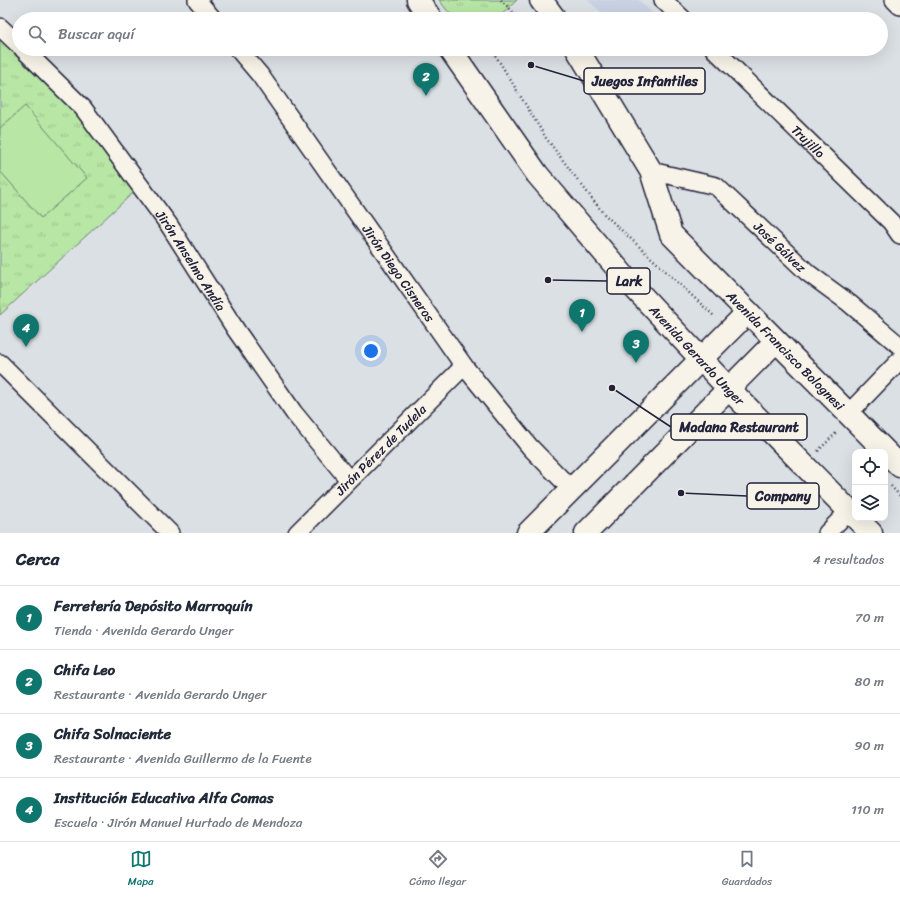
<!DOCTYPE html>
<html lang="es">
<meta charset="utf-8">
<style>
:root{--surface:#fff;--page:#f2f2f3;--text:#1f2937;--muted:#747a83;--line:#e0e1e3;--accent:#0f766e}
body{margin:0;font-family:Sriracha,sans-serif;background:var(--page);color:var(--text)}
.controls{position:absolute;right:12px;bottom:12px;display:grid;overflow:hidden;border-radius:8px;box-shadow:0 4px 16px #0002}
.controls button{width:36px;height:36px;display:grid;place-items:center;padding:0;border:0;border-bottom:1px solid var(--line);background:var(--surface);color:var(--text);font:20px sans-serif}
.you{position:absolute;left:371px;top:351px;width:14px;height:14px;margin:-10px;border:3px solid #fff;border-radius:50%;background:#1a73e8;box-shadow:0 0 0 6px #1a73e833}
.badge{display:grid;place-items:center;width:26px;height:26px;border-radius:50%;background:var(--accent);color:#fff;font-size:13px;font-weight:700}
.pin{position:absolute;translate:-50% -33px;filter:drop-shadow(0 1px 2px #0008)}
.pin::after{content:'';position:absolute;top:21px;width:14px;height:12px;background:inherit;clip-path:polygon(0 0,100% 0,50% 100%)}
.list{margin:0;padding:0;list-style:none}
h2{display:flex;justify-content:space-between;align-items:center;height:52px;margin:0;padding:0 16px;font-size:17px}
h2 small{font-size:13px;font-weight:400;color:var(--muted)}
.list li{display:grid;grid-template-columns:26px 1fr auto;gap:12px;align-items:center;box-sizing:border-box;height:64px;padding:0 16px;border-top:1px solid var(--line)}
.list b{display:block;font-size:15px;white-space:nowrap}
.list p{margin:0;font-size:13px;white-space:nowrap;color:var(--muted)}
.list em{font-size:13px;font-style:normal;color:var(--muted)}
.icon{flex:none;width:22px;height:22px;fill:none;stroke:currentColor;stroke-width:2;stroke-linecap:round;stroke-linejoin:round}
.map{position:relative;flex:none;width:900px;height:533px;overflow:hidden}
.search{position:absolute;background:var(--surface);box-shadow:0 4px 16px #0002;left:12px;right:12px;top:12px;height:44px;display:flex;align-items:center;gap:10px;box-sizing:border-box;padding:0 14px;border-radius:22px;color:var(--muted);font-size:15px}
.sheet{height:308px;background:var(--surface)}
nav{display:flex;justify-content:space-around;align-items:center;box-sizing:border-box;height:56px;border-top:1px solid var(--line);background:var(--surface);font-size:11px;color:var(--muted)}
nav a{display:grid;justify-items:center;gap:2px}
nav .on{color:var(--accent)}
.map>svg:first-child{display:block}
.built{fill:#c8d2e3}
.grass{fill:url(#grass-tufts);stroke:#6c8470}
.garden{fill:#b7e6a5;stroke:#6c8470}
.lines{fill:none;stroke-linecap:round;stroke-linejoin:round}
.street-casing{stroke:#22223b;stroke-width:20}
.secondary-casing{stroke:#22223b;stroke-width:25}
.path{stroke:#22223b;stroke-width:2.5;stroke-dasharray:1 3;stroke-linecap:butt}
.street{stroke:#f7f3e8;stroke-width:17}
.secondary{stroke:#f7f3e8;stroke-width:22}
.labels{text-anchor:middle;dominant-baseline:central;stroke-width:4;stroke-linejoin:round;paint-order:stroke}
.street-label{font-size:13px;fill:#22223b;stroke:#f7f3e8}
.leader{fill:none;stroke:#22223b;stroke-width:1.5}
.callout-dot{fill:#22223b;stroke:#f7f3e8;stroke-width:1.5}
.callout{fill:#f7f3e8;stroke:#22223b;stroke-width:1.5}
.callout-label{font-size:14px;text-anchor:middle;font-weight:bold;fill:#22223b}
</style>
<div class="map">
<svg width="900" height="533" viewBox="0 0 900 533">
<defs>
<pattern id="grass-tufts" width="24" height="20" patternUnits="userSpaceOnUse"><rect width="24" height="20" fill="#b7e6a5"/><path d="M3 7l-1-3M5 7V3M7 7l1-3M15 17l-1-3M17 17v-4M19 17l1-3" fill="none" stroke="#9dc58f"/></pattern>
</defs>
<rect width="100%" height="100%" fill="#dbe0e5"/>
<filter id="ink" filterUnits="userSpaceOnUse"><feTurbulence type="fractalNoise" baseFrequency=".025" numOctaves="2"/><feDisplacementMap in="SourceGraphic" scale="8" xChannelSelector="R" yChannelSelector="G"/><feConvolveMatrix kernelMatrix="1 2 1 2 8 2 1 2 1" color-interpolation-filters="sRGB"/></filter>
<g filter="url(#ink)">
<path class="built" d="M588 0H639L657 18 608 19Z"/>
<path class="grass" d="M439 0H517L497 19H454Z
M0 37 77 112 135 191 0 315Z"/>
<path class="garden" d="M25 106 87 178 41 218 0 171V128Z"/>
<g class="lines">
<g class="street-casing">
<g id="street">
<path d="M197 0 213 19"/>
<path d="M663 0 683 19"/>
<path d="M894 0 900 6"/>
<path d="M0 27 19 45"/>
<path id="s1" d="M23 49 83 108 169 225 236 330 294 413 349 480"/>
<path id="s2" d="M238 49 260 75 464 366 530 447 571 489"/>
<path id="s3" d="M714 49 891 222 900 235"/>
<path id="s4" d="M651 171 716 186 808 273 849 303 900 346"/>
<path d="M0 363 170 533"/>
<path d="M848 414 900 360"/>
<path id="s5" d="M297 533 464 366"/>
<path d="M827 533 849 511"/>
</g>
</g>
<g class="secondary-casing">
<g id="secondary">
<path d="M418 0 431 19"/>
<path d="M541 0 555 19"/>
<path id="s6" d="M450 49 537 174 629 282 729 389 855 517"/>
<path id="s7" d="M577 49 651 171 671 234 900 466"/>
<path d="M856 518 871 533"/>
<path d="M528 533 748 312"/>
<path d="M586 533 776 341"/>
</g>
</g>
<path class="path" d="M501 0 520 19
M497 49 494 53 546 138 603 213 714 316
M818 451 837 432
M891 486 900 496"/>
<use href="#street" class="street"/>
<use href="#secondary" class="secondary"/>
</g>
</g>
<g class="labels">
<g class="street-label">
<text stroke="none"><textPath href="#s3" startOffset="132">Trujillo</textPath></text>
<text stroke="none"><textPath href="#s4" startOffset="155">José Gálvez</textPath></text>
<text stroke="none"><textPath href="#s1" startOffset="271">Jirón Anselmo Andía</textPath></text>
<text stroke="none"><textPath href="#s2" startOffset="276">Jirón Diego Cisneros</textPath></text>
<text stroke="none"><textPath href="#s7" startOffset="372">Avenida Francisco Bolognesi</textPath></text>
<text stroke="none"><textPath href="#s6" startOffset="394">Avenida Gerardo Unger</textPath></text>
<text stroke="none"><textPath href="#s5" startOffset="118">Jirón Pérez de Tudela</textPath></text>
</g>
</g>
<path class="leader" d="M531 65L584 81M548 280L607 281M612 388L671 427M681 493L747 496"/>
<g class="callout-dot">
<circle cx="531" cy="65" r="4"/>
<circle cx="548" cy="280" r="4"/>
<circle cx="612" cy="388" r="4"/>
<circle cx="681" cy="493" r="4"/>
</g>
<g class="callout">
<rect x="584" y="68" width="121" height="26" rx="4"/>
<rect x="607" y="268" width="43" height="26" rx="4"/>
<rect x="671" y="414" width="136" height="26" rx="4"/>
<rect x="747" y="483" width="72" height="26" rx="4"/>
</g>
<g class="callout-label">
<text x="645" y="86">Juegos Infantiles</text>
<text x="629" y="286">Lark</text>
<text x="739" y="432">Madana Restaurant</text>
<text x="783" y="501">Company</text>
</g>
</svg>
<div class="controls">
<button><svg class="icon" aria-label="locate" viewBox="0 0 24 24"><circle cx="12" cy="12" r="6"/><path d="M12 2v4M12 18v4M2 12h4M18 12h4"/></svg></button>
<button><svg class="icon" aria-label="layers" viewBox="0 0 24 24"><path d="M12 4l9 5-9 5-9-5zM3 14l9 5 9-5"/></svg></button>
</div>
<div class="you"></div>
<div class="pin badge" style="left:582px;top:332px">1</div>
<div class="pin badge" style="left:426px;top:96px">2</div>
<div class="pin badge" style="left:636px;top:363px">3</div>
<div class="pin badge" style="left:26px;top:347px">4</div>
<div class="search"><svg class="icon" aria-label="search" viewBox="0 0 24 24"><circle cx="10" cy="10" r="6"/><path d="M15 15l6 6"/></svg>Buscar aquí</div>
</div>
<section class="sheet">
<h2>Cerca<small>4 resultados</small></h2>
<ul class="list">
<li><span class="badge">1</span><div><b>Ferretería Depósito Marroquín</b><p>Tienda · Avenida Gerardo Unger</p></div><em>70 m</em></li>
<li><span class="badge">2</span><div><b>Chifa Leo</b><p>Restaurante · Avenida Gerardo Unger</p></div><em>80 m</em></li>
<li><span class="badge">3</span><div><b>Chifa Solnaciente</b><p>Restaurante · Avenida Guillermo de la Fuente</p></div><em>90 m</em></li>
<li><span class="badge">4</span><div><b>Institución Educativa Alfa Comas</b><p>Escuela · Jirón Manuel Hurtado de Mendoza</p></div><em>110 m</em></li>
</ul>
</section>
<nav>
<a class="on"><svg class="icon" aria-label="map" viewBox="0 0 24 24"><path d="M3 6l6-2 6 2 6-2v14l-6 2-6-2-6 2zM9 4v14M15 6v14"/></svg>Mapa</a>
<a><svg class="icon" aria-label="directions" viewBox="0 0 24 24"><path d="M12 3l9 9-9 9-9-9zM9 14v-3h6M13 9l2 2-2 2"/></svg>Cómo llegar</a>
<a><svg class="icon" aria-label="saved" viewBox="0 0 24 24"><path d="M7 4h10v16l-5-4-5 4z"/></svg>Guardados</a>
</nav>
